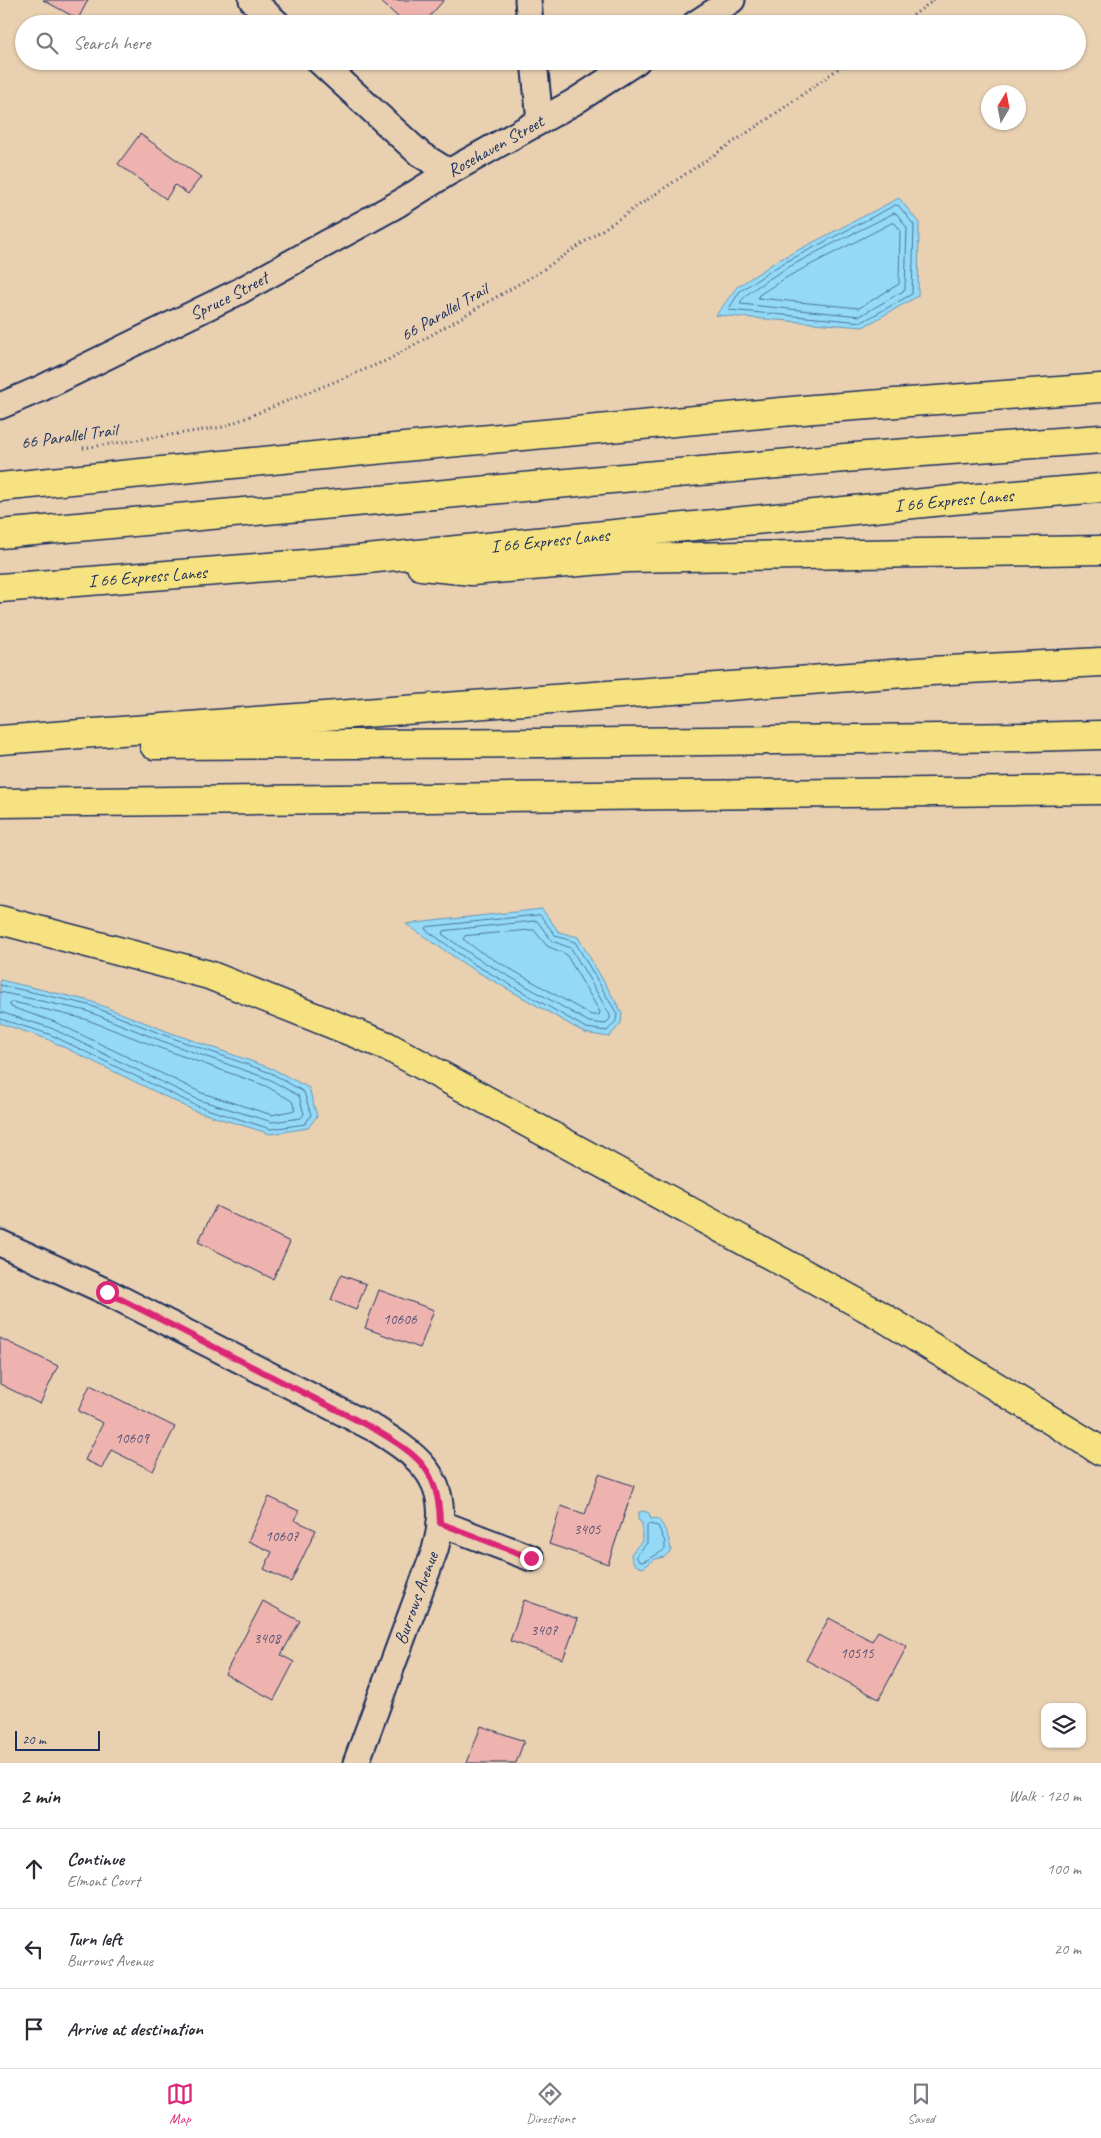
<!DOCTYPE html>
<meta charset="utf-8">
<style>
:root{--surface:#fff;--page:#f7f7f7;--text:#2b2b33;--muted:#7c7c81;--line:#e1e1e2;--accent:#db2777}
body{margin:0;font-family:Caveat,sans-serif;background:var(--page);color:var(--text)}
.controls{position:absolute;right:15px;bottom:15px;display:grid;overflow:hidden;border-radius:10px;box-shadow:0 1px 4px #0004}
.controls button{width:45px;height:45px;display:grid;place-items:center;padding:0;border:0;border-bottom:1px solid var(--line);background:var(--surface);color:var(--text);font:25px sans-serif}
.compass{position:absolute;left:981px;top:85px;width:45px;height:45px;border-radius:50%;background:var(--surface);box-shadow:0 1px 4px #0004;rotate:10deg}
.scale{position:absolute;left:15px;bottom:12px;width:85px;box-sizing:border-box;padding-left:5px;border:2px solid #1b2f5e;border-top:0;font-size:14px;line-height:18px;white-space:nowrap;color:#1b2f5e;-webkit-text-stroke:4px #e9d0b1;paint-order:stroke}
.stop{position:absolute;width:15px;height:15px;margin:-11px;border:4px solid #db2777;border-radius:50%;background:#fff}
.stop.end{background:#db2777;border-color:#fff;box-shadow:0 1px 5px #0008}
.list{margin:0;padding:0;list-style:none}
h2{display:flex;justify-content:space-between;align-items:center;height:65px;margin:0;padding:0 20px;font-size:21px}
h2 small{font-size:16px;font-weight:400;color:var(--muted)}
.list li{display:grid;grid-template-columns:32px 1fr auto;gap:15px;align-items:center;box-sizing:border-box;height:80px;padding:0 20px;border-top:1px solid var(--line)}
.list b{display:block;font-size:19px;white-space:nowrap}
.list p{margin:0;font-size:16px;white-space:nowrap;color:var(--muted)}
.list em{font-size:16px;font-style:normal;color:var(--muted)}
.icon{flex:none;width:28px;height:28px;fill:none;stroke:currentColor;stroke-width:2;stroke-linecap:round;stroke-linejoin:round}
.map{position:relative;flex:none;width:1101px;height:1763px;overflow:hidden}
.search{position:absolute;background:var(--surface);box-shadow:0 1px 4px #0004;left:15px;right:15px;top:15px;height:55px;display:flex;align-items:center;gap:12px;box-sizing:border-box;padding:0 18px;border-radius:28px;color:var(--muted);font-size:19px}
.sheet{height:305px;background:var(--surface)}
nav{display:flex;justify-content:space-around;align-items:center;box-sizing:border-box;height:70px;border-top:1px solid var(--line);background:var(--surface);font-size:14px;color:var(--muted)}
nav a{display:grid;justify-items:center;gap:2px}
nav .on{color:var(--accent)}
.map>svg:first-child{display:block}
.water{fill:#94daf6;stroke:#6496b9}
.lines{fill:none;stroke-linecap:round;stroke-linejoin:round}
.shore{stroke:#4b739b;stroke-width:1}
.building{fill:#eeb3af;stroke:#1b2f5e}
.street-casing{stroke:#1b2f5e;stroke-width:29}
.highway-casing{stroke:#1b2f5e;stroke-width:31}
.path{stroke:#1b2f5e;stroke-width:3;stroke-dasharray:1 4;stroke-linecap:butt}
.street{stroke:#e9d0b1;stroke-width:25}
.highway{stroke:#f7e281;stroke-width:28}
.route{stroke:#db2777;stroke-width:6}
.labels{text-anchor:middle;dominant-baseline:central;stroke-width:4;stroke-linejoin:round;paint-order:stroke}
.number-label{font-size:15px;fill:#505072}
.street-label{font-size:18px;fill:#1b2f5e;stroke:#e9d0b1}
</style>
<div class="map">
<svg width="1101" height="1763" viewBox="0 0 1101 1763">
<rect width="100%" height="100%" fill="#e9d0b1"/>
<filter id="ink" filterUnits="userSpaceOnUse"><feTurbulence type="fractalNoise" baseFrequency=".02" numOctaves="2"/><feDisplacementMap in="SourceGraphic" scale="10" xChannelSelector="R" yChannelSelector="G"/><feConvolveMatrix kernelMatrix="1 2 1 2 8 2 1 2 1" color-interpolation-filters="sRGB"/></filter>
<g filter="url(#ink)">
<path class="water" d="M899 198 919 223 918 296 863 327 716 315 737 287 777 261Z
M542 909 559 932 578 937 622 1013 621 1023 609 1037 585 1033 469 967 406 924Z
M0 980 90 1001 166 1031 273 1069 309 1088 317 1116 308 1128 271 1134 195 1111 47 1039 0 1023Z
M644 1511 649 1513 651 1519 657 1518C665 1526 670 1540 671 1551L664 1557 655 1559 643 1568C635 1566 632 1563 631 1554L642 1541V1523L638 1520 639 1512Z"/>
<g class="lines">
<path class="shore" d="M896 205 899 206 914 225 912 294 862 322 728 310 740 291 780 265Z
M894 213 897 214 907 228 905 290 860 316 740 304C744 284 870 226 894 213Z
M892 223H895L900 230 899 284 859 308 758 298 759 295 787 277Z
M540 915 556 936 575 942 617 1014 616 1021 607 1031 586 1028 472 963 425 929 427 927Z
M537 921 552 941 571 948 610 1015V1019L605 1024 589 1022 475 957 442 934 444 931Z
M534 930 547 946 566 954 600 1012 599 1015H591L479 951 463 939 465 936Z
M0 985 89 1005 164 1035 271 1073 304 1092 311 1115 305 1124 271 1129 197 1106 49 1034 0 1019
M0 992 87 1011 162 1041 269 1079 299 1096 304 1114 301 1118 272 1122 199 1100 51 1028 0 1012
M13 1002 85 1019 160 1048 266 1086 292 1101 295 1110 272 1115 202 1093 55 1022 11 1007 10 1004Z
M649 1524 658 1526 665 1542V1549C664 1551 646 1561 642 1562L639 1561 636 1556 647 1543V1526Z"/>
</g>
<path class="building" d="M43 0H88L78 19Z
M379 0H444L423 24H406Z
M140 134 201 177 188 194 175 185 166 199 118 164Z
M216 1206 290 1242 273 1279 198 1242Z
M341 1275 366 1284 356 1310 331 1300Z
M379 1290 434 1310 420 1348 365 1328Z
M0 1338 58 1366 40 1404 0 1384Z
M90 1385 175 1427 153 1471 111 1450 102 1468 85 1460 103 1423 78 1411Z
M599 1474 634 1486 608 1564 549 1544 561 1506 585 1514Z
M269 1497 299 1511 294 1520 316 1530 291 1582 264 1569 272 1552 248 1541Z
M524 1600 578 1619 563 1659 510 1641Z
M263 1601 300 1621 281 1655 294 1662 274 1700 225 1674Z
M829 1618 872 1641 878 1631 907 1646 879 1699 806 1660Z
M481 1726 524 1741 516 1763H467Z"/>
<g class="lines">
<g class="street-casing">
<g id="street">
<path d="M252 0 278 24"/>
<path d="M528 0 530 24"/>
<path d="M695 24 732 0"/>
<path d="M319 61 420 154 449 172"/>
<path d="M534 61 540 121"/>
<path id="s1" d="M0 406 42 388 238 292 398 204 449 172 574 102 637 61"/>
<path d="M0 1243 107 1292 377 1430C413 1453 445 1474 440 1523 440 1532 437 1541 435 1550L356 1763"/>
<path d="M440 1523 531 1558"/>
</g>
</g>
<g class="highway-casing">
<g id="highway">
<path d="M0 487 425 445 814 409 1101 388"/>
<path d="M0 534 867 456 1101 439"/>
<path d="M421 566 472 571 627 558 1101 550"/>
<path id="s2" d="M0 588 357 560 953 500 1101 488"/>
<path d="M0 740 931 671 1101 662"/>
<path d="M154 745 541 743 1027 737 1101 735"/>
<path d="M0 803 1101 790"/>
<path d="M0 920 209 975 387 1046 878 1314 1101 1451"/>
</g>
</g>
<path class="path" d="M901 24 934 0
M83 448 223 427 388 360 538 273 778 112 849 61"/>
<use href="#street" class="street"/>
<use href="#highway" class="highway"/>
</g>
</g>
<g class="lines" filter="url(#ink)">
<path class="route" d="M107 1292 376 1430C419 1456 439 1470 440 1523L531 1558"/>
</g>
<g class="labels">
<g class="number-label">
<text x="400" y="1319">10606</text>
<text x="132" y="1438">10609</text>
<text x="587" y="1529">3405</text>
<text x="282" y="1536">10607</text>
<text x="544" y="1630">3407</text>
<text x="267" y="1638">3408</text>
<text x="857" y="1653">10515</text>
</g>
<g class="street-label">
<text stroke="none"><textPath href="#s1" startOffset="560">Rosehaven Street</textPath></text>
<text stroke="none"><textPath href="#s1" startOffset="254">Spruce Street</textPath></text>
<text transform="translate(444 312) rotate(-30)">66 Parallel Trail</text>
<text transform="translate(69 436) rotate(-8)">66 Parallel Trail</text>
<text stroke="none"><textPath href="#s2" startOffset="958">I 66 Express Lanes</textPath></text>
<text stroke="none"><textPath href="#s2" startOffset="552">I 66 Express Lanes</textPath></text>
<text stroke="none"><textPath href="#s2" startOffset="148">I 66 Express Lanes</textPath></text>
<text transform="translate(416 1598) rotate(-70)">Burrows Avenue</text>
</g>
</g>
</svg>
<div class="controls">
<button><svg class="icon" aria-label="layers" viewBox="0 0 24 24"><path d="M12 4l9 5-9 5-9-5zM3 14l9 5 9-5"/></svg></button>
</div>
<svg class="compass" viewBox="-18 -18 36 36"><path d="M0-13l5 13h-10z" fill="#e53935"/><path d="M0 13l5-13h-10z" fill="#7c7c81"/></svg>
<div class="scale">20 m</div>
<div class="stop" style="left:107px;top:1292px"></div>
<div class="stop end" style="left:531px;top:1558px"></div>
<div class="search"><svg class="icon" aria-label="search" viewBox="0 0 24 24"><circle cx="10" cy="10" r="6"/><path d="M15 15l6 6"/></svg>Search here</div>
</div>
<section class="sheet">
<h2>2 min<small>Walk · 120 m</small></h2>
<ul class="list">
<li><svg class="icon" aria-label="ahead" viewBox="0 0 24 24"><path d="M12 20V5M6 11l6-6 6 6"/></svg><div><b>Continue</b><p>Elmont Court</p></div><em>100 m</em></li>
<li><svg class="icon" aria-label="left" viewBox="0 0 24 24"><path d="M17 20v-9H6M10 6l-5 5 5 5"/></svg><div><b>Turn left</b><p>Burrows Avenue</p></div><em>20 m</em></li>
<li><svg class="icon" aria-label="arrive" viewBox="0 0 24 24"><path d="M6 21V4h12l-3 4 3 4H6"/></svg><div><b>Arrive at destination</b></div></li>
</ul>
</section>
<nav>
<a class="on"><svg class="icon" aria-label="map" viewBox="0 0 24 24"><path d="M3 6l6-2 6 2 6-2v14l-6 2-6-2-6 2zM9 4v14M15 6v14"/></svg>Map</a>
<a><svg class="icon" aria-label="directions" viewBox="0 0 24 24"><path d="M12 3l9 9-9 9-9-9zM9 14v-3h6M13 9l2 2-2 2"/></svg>Directions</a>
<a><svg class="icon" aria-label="saved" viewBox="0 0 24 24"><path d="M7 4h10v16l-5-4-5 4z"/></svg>Saved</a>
</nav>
